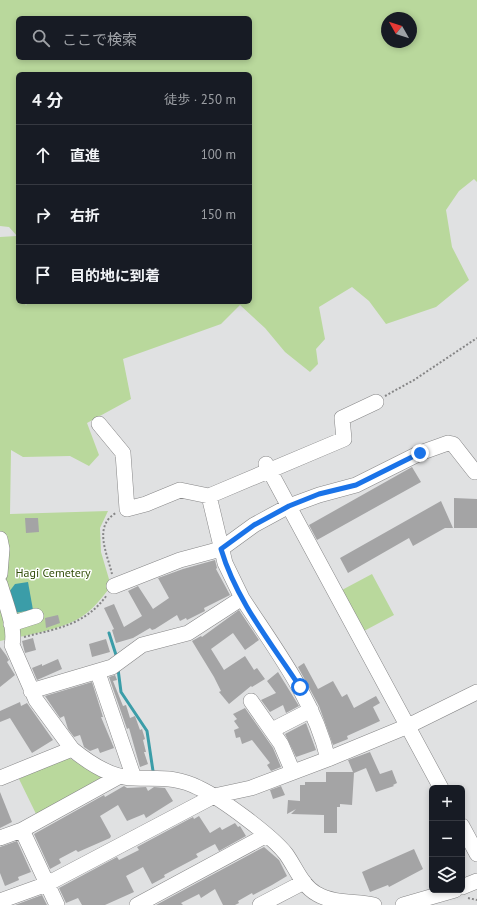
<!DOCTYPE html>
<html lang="ja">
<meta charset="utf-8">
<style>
:root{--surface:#171b24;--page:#242831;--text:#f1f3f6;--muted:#9ea1a6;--line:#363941}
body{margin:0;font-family:"PT Sans","Noto Sans JP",sans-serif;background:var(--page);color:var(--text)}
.controls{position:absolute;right:12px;bottom:12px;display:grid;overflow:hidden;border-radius:6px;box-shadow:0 2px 6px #0003}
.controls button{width:36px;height:36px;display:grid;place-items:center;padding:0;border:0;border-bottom:1px solid var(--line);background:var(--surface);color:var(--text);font:20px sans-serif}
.compass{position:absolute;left:381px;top:12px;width:36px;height:36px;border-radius:50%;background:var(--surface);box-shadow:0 2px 6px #0003;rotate:309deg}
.stop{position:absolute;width:12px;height:12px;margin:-9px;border:3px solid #1a73e8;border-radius:50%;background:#fff}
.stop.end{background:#1a73e8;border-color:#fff;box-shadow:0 1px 4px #0008}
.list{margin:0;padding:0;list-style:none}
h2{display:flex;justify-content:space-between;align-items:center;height:52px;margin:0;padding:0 16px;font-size:17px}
h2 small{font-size:13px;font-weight:400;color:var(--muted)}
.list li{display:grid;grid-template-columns:26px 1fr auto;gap:12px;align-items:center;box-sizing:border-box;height:60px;padding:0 16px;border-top:1px solid var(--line)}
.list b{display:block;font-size:15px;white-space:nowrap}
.list em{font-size:13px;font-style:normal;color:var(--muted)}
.icon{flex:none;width:22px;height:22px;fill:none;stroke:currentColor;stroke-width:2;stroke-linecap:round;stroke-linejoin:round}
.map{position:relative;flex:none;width:477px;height:905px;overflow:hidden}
.search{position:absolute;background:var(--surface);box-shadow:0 2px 6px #0003;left:16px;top:16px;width:236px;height:44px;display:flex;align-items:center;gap:10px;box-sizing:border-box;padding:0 14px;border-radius:6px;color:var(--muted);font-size:15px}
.panel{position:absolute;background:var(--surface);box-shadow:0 2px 6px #0003;left:16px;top:72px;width:236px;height:232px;border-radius:6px}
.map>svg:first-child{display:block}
.green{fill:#b9d89c;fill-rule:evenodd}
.water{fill:#3b9da8}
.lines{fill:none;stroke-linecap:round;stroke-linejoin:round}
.stream{stroke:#3b9da8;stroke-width:3}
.building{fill:#a4a4a5}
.minor-casing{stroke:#868687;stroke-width:16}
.path{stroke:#868687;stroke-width:2;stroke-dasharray:2 2;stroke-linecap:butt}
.minor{stroke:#fff;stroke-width:15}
.route{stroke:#1a73e8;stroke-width:5}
.labels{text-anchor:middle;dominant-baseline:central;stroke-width:3;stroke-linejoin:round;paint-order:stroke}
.park-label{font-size:12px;fill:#324d0a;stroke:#fff}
</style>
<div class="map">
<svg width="477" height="905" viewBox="0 0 477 905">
<rect width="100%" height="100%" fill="#e0e1e2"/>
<path class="green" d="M0 0H477V182L474 179 459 191 446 210 452 247 469 280 436 307 386 324 369 301 352 287 319 307 325 339 316 349 318 364 310 372 285 352 265 328 240 305 221 324 123 359 131 399 87 423 99 455 89 466 70 456 23 457 11 450 10 514 108 511 100 528 101 552 111 586C102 598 92 611 78 619 58 630 23 636 0 641V237L17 236 18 302H25L26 306 27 302H250V74H18V237L9 227 0 226ZM18 18H250V58H18ZM387 18H411V42H387Z
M372 574 394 615 364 631 342 590Z
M69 758 103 776 115 779 39 820 19 779 50 764Z"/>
<path class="water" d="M28 582 33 610 14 613 9 592 15 584Z"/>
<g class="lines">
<path class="stream" d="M109 633 117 658
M118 669 121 692 147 731 153 771"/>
</g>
<path class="building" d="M412 467 421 482 317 540 309 525Z
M454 498 477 499V528H454Z
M441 501 453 528H445L413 546 409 538 348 573 340 558Z
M25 518H38L39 532 26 533Z
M215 560 217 568 216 569 230 595 204 608 205 611 187 620 186 618 180 621 177 615 155 629 152 630 150 628 133 638 116 643 112 630 114 629 104 608 114 604 124 627 142 616 128 591 138 586 153 609 169 598 158 578 183 569Z
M239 610 259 640 245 650 233 633 211 649 224 670 245 656 254 670 257 668 265 679 252 687 251 686 229 704 219 692 221 691 214 677 192 641 201 636 202 637Z
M58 615 60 623 46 628 45 618Z
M33 638 36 650 25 653 22 641Z
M106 639 110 652 92 657 89 644Z
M0 647 6 655 9 660 7 662 15 675 0 687Z
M58 659 62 669 37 680 32 668 42 664V666Z
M304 663 318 689 333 681 342 697 347 694 354 708 376 696 380 703 373 707 380 721 347 736 348 739 333 745 319 706 298 667Z
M278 672 299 706 286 713 283 705 270 712 261 700 276 693 267 681Z
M115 675 117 680 113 681 123 706 126 705 130 718 135 716 140 730 142 729 145 739 143 740 146 752H144L148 764 140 767 129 728 127 729 109 677Z
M92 682 103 717H101L114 748 100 753 98 748 90 751 84 747 80 735 74 737 68 729 64 716 60 718 45 696Z
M20 702 21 706 27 703 53 740 32 753 10 718 0 722V711Z
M245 708 273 748 281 767 271 771 267 765 270 763 252 740 242 744 240 737 236 738 234 730 239 728 234 721 237 719 233 714Z
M306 723 316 750 296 757 285 734Z
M370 752 380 774 392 770 397 783 393 785 394 786 376 792 366 768 354 773 352 805 340 804V807H337V833H324V815L291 814 296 809 287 814 288 800 300 801V785H305V782H326V772H353L348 760Z
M124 786 127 788 146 787 148 791 154 787 165 788 173 801 146 818 144 814 127 821 118 805 100 816 111 836 110 838 78 852 76 850 59 859 61 863 50 869 34 834 104 795 105 797Z
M281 786 285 795 273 799 270 790Z
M0 792 12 822 0 828Z
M199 816 210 833 220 827 222 830 235 823 238 827 240 826 246 836 219 851 215 844 196 854 198 857 164 875 165 877 152 884 143 867 126 876 134 892 105 905H82L78 898 66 903 59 888 117 857 119 860 139 850 137 847 193 817 194 819Z
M17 841 31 872 18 877 19 880 5 886 0 873V847Z
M264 847 279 860 287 876 272 885 253 895 252 893 238 901 239 903 235 905H223L215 889 201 898 199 894 181 903 183 905H156Z
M414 849 423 869 389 887 388 885 370 892 362 872Z
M42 895 47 905H15Z"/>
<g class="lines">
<g class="minor-casing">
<path id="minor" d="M266 464 441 788
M209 496 344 439 342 418 376 402
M0 539 2 549 0 574
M0 584C5 602 16 626 12 645L36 700 72 749C89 763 112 778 134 778 159 779 176 776 199 788 221 798 272 836 286 854 296 868 302 886 317 894 334 904 356 901 374 905
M114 586 180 560 221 549 254 525 289 506 319 495 356 485 420 453 448 443 453 444 475 472 477 470
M242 598C275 649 314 699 328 759
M11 624 36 616
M98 673 134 778
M31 691 112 667 142 645 188 633 242 598 225 563 209 496 180 490 146 504 127 509 123 453 99 424
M251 701 281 744 293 772
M272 730 311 710
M0 778 72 749
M462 826 477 854
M22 830 57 905
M0 838 22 830 120 776
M462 887 477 881
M0 901 47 884 214 796 251 788 328 759 408 726 477 692
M137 905 265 836
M260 905 304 882
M403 905 455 890"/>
</g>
<path class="path" d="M385 396 414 380 477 338
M112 574C107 553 93 526 116 513
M24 637C59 628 85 625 107 595
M468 898 477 900"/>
<use href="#minor" class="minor"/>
</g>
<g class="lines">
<path class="route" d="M300 687C271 643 236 600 221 549L254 525 289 506 319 494 356 485 420 453"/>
</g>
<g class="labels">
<g class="park-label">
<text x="53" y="572">Hagi Cemetery</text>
</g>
</g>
</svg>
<div class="controls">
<button>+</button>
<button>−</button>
<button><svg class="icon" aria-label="layers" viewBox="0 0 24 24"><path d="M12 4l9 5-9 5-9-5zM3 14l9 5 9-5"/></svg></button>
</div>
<svg class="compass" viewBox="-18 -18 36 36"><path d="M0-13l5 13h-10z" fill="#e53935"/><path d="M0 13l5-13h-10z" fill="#9ea1a6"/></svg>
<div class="stop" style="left:300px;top:687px"></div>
<div class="stop end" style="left:420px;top:453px"></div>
<div class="search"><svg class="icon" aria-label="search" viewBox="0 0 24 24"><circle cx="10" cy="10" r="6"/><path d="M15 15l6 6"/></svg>ここで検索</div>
<section class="panel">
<h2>4 分<small>徒歩 · 250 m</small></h2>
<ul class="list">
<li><svg class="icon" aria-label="ahead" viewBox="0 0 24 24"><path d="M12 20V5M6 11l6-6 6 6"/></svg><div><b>直進</b></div><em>100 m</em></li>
<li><svg class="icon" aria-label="right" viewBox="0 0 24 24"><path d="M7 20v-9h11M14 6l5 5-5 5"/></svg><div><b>右折</b></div><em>150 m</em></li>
<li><svg class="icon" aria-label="arrive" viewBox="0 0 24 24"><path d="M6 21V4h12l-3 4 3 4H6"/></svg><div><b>目的地に到着</b></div></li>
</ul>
</section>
</div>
